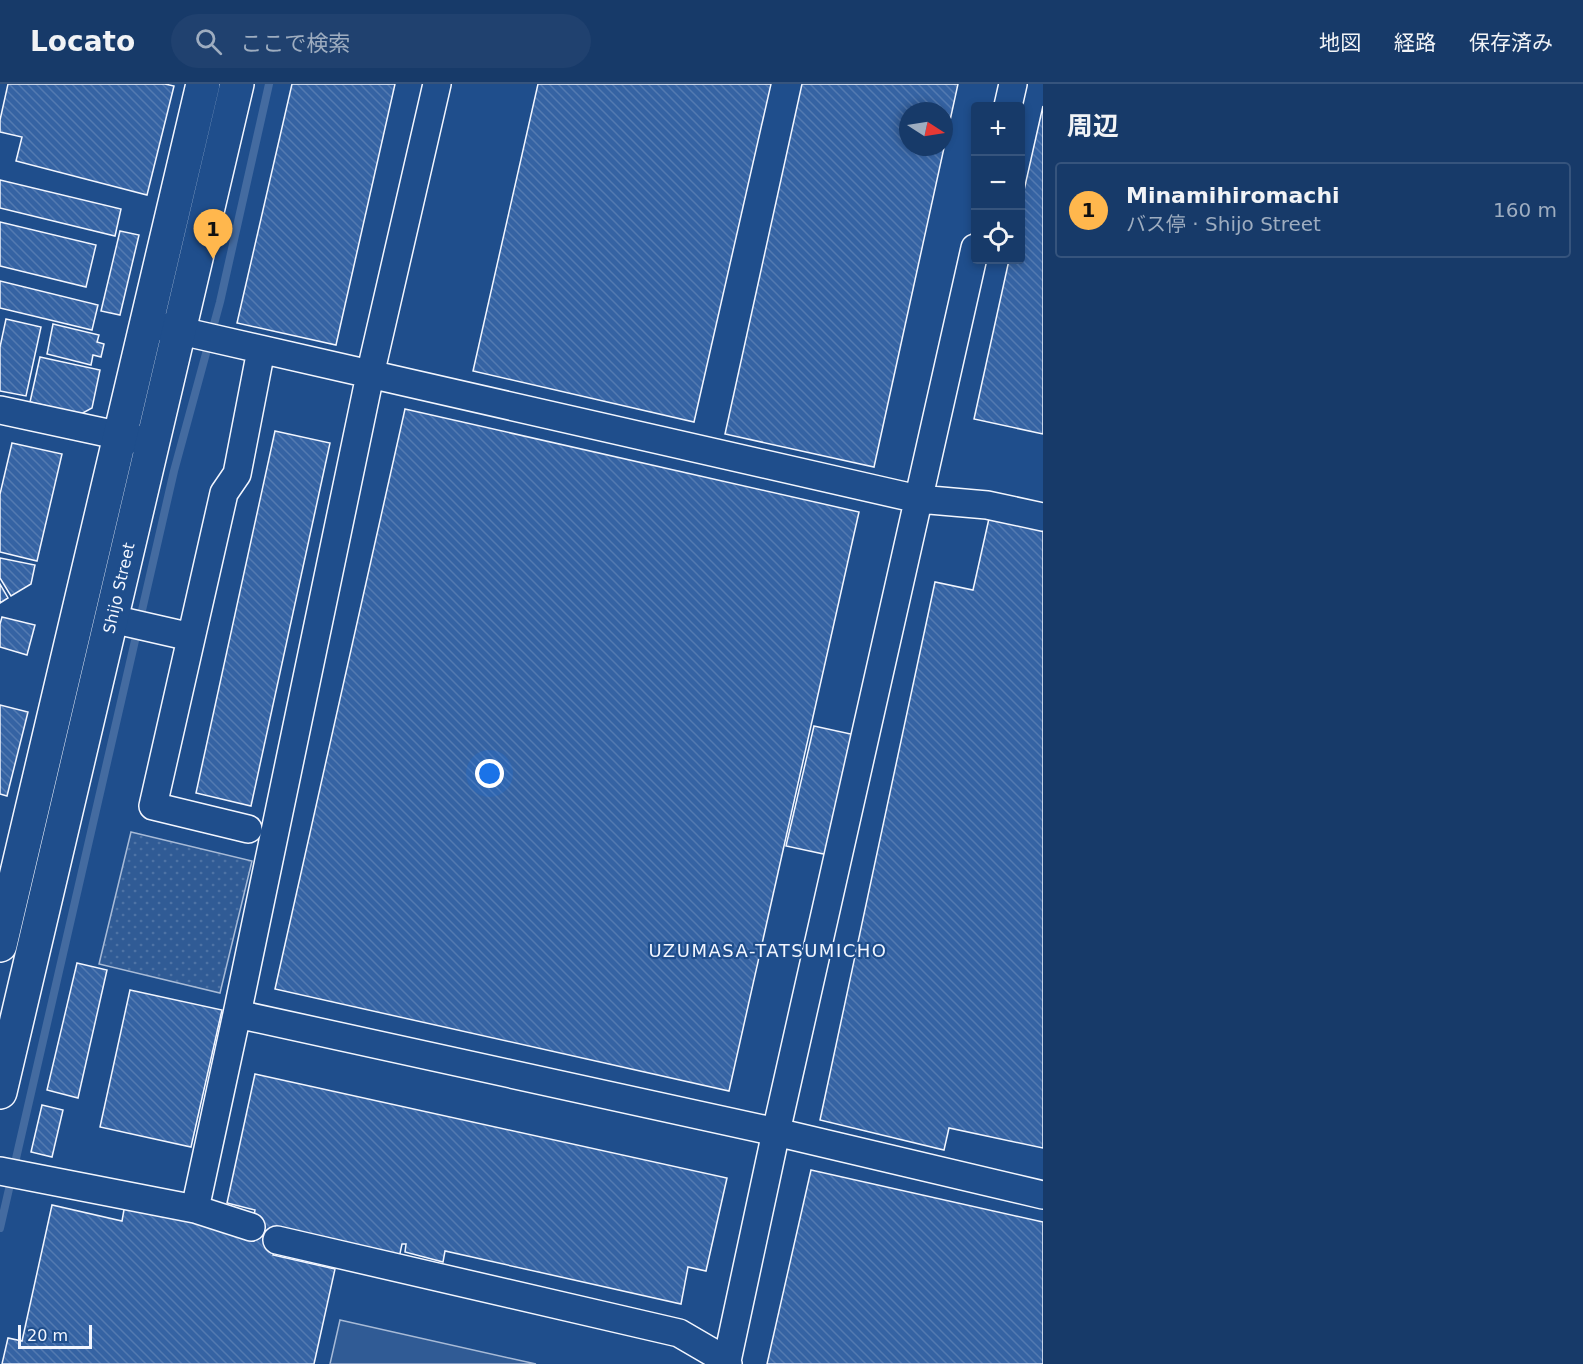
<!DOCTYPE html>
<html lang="ja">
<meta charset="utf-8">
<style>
:root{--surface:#173a69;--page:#20416f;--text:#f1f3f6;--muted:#9eadc0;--line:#36547d;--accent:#ffb74d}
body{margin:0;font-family:"DejaVu Sans","Noto Sans JP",sans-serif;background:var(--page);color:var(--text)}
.controls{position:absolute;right:18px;top:18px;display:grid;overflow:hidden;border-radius:6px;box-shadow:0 3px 9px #0003}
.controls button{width:54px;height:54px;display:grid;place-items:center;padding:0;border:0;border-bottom:2px solid var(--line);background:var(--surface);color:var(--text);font:30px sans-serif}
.compass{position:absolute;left:899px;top:18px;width:54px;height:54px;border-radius:50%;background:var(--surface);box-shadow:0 3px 9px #0003;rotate:102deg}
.scale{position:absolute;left:18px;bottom:15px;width:74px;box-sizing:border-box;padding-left:6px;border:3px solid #f2f6ff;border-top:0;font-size:16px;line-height:21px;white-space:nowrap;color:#f2f6ff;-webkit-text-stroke:4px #1f4e8c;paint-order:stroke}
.you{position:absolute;left:490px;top:690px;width:21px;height:21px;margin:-15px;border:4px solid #fff;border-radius:50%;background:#1a73e8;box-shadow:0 0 0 9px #1a73e833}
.badge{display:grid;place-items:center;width:39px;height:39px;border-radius:50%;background:var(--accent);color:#111;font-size:20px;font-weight:700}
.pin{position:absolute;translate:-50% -50px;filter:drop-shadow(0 2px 3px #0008)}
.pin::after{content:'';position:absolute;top:32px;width:21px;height:18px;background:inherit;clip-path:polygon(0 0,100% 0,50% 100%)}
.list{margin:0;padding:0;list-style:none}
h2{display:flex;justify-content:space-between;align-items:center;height:78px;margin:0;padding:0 24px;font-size:26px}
h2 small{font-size:20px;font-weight:400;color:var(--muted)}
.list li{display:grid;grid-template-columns:39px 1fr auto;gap:18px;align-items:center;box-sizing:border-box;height:96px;margin:0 12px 12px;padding:0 12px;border:2px solid var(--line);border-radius:6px}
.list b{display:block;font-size:22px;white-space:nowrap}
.list p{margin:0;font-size:20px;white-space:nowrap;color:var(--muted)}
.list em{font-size:20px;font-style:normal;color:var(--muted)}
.icon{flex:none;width:33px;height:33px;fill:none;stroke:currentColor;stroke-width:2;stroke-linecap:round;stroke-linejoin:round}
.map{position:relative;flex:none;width:1043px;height:1280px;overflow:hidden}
header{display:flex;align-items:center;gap:36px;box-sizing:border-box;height:84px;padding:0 30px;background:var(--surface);border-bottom:2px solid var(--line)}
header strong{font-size:28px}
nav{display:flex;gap:33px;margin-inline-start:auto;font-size:21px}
.search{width:420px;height:54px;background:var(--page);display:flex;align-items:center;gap:15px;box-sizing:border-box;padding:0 21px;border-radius:33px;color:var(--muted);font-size:22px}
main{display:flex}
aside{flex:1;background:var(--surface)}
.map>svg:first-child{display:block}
.grass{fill:url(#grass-dots);stroke:#a8bbd7;stroke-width:1.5}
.pitch{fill:#305b95;stroke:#a8bbd7;stroke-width:1.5}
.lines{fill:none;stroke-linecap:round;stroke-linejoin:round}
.stream{stroke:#446ba0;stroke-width:8}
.building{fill:url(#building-back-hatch);stroke:#f2f6ff;stroke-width:1.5;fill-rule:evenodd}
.minor-casing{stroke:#f2f6ff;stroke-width:30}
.major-casing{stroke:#f2f6ff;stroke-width:36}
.minor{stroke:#1f4e8c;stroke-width:27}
.major{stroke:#1f4e8c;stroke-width:33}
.labels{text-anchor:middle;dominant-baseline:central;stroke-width:4.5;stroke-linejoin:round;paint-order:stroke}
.street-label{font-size:16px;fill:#f2f6ff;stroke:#1f4e8c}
.neighbourhood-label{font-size:18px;letter-spacing:1.5px;fill:#f2f6ff;stroke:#1f4e8c}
</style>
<header>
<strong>Locato</strong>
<div class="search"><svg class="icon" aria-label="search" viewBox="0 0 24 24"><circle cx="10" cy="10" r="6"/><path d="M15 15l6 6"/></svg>ここで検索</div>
<nav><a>地図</a><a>経路</a><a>保存済み</a></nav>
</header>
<main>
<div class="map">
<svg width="1043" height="1280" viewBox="0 0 1043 1280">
<defs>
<pattern id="grass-dots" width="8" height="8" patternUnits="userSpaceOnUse" patternTransform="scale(1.5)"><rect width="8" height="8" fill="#305b95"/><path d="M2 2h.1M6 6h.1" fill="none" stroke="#4e73a5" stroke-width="1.8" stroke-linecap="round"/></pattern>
<pattern id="building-back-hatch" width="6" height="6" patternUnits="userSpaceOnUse" patternTransform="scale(1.5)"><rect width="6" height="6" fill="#3563a3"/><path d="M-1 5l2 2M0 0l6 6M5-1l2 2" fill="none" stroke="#537ab1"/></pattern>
</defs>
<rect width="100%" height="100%" fill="#1f4e8c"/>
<path class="grass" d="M131 748 252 777 220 909 99 880Z"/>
<path class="pitch" d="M340 1236 536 1280H330Z"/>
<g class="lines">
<path class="stream" d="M0 1144 174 387 220 218 269 0"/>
</g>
<path class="building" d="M8 0H165L174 2 147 111 16 77 22 53 0 48V36Z
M292 0H395L336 261 237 239Z
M538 0H771L694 338 473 287Z
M802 0H958L874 383 725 350ZM908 27H944V63H908Z
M1043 22V350L974 335 1009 176H1020V124Z
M0 96 121 125 115 152 0 124Z
M0 138 96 161 86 203 0 182Z
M120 147 139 151 120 231 101 227Z
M0 197 98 221 92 246 0 224Z
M6 235 41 243 26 312 0 307V263Z
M53 240 99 251 97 258 104 260 101 273 93 271 91 281 47 270Z
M40 273 100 286 92 324 81 330 30 318Z
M405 325 859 428 729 1007 275 905Z
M275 347 330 359 251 722 196 709Z
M12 359 62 370 37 477 0 468V410Z
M990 430 1043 441V1064L949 1044 944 1066 820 1036 935 498 973 506Z
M0 474 35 481 31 500 11 512 0 494Z
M0 500 8 514 0 519Z
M2 533 35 541 27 571 0 563V540Z
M0 621 28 628 7 712 0 710Z
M814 642 860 652 833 772 786 762Z
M77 879 107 886 78 1014 47 1006Z
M130 906 222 926 191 1063 100 1043Z
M255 990 727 1094 706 1187 688 1183 681 1220 445 1167 443 1178 405 1168 406 1160H402L399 1174 280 1149 273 1171 335 1185 314 1280H2L8 1254 22 1257 52 1121 122 1137 125 1120 250 1148 255 1126 227 1119Z
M42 1021 63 1026 52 1073 31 1068Z
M811 1086 1043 1138V1280H767Z"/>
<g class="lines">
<g class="minor-casing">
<path id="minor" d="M437 0 370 291 237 930 776 1048 1043 1111
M1008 22 1013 0
M159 242 918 415 987 421 1043 433
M0 326 140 356
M112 535 191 553
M248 745 153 722 224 409 237 390 261 266
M0 1087 195 1125 237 930
M195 1125 251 1143
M277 1156 679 1249 727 1277 728 1280
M727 1277 776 1048 975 164"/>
</g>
<g class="major-casing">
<path id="major" d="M0 861 203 0
M0 1008 237 0"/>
</g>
<use href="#minor" class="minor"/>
<use href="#major" class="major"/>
</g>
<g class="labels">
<g class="street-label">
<text transform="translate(119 504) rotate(-77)">Shijo Street</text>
</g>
<g class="neighbourhood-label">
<text x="768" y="866">UZUMASA-TATSUMICHO</text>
</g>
</g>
</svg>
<div class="controls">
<button>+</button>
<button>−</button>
<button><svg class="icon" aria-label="locate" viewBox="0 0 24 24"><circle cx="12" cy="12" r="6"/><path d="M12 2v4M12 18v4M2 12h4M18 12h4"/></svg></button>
</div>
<svg class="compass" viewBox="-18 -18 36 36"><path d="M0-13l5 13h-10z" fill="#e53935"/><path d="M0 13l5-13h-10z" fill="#9eadc0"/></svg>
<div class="scale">20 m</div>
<div class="you"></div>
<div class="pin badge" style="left:213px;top:175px">1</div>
</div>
<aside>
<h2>周辺<small></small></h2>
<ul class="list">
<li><span class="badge">1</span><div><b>Minamihiromachi</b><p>バス停 · Shijo Street</p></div><em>160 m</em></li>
</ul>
</aside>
</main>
